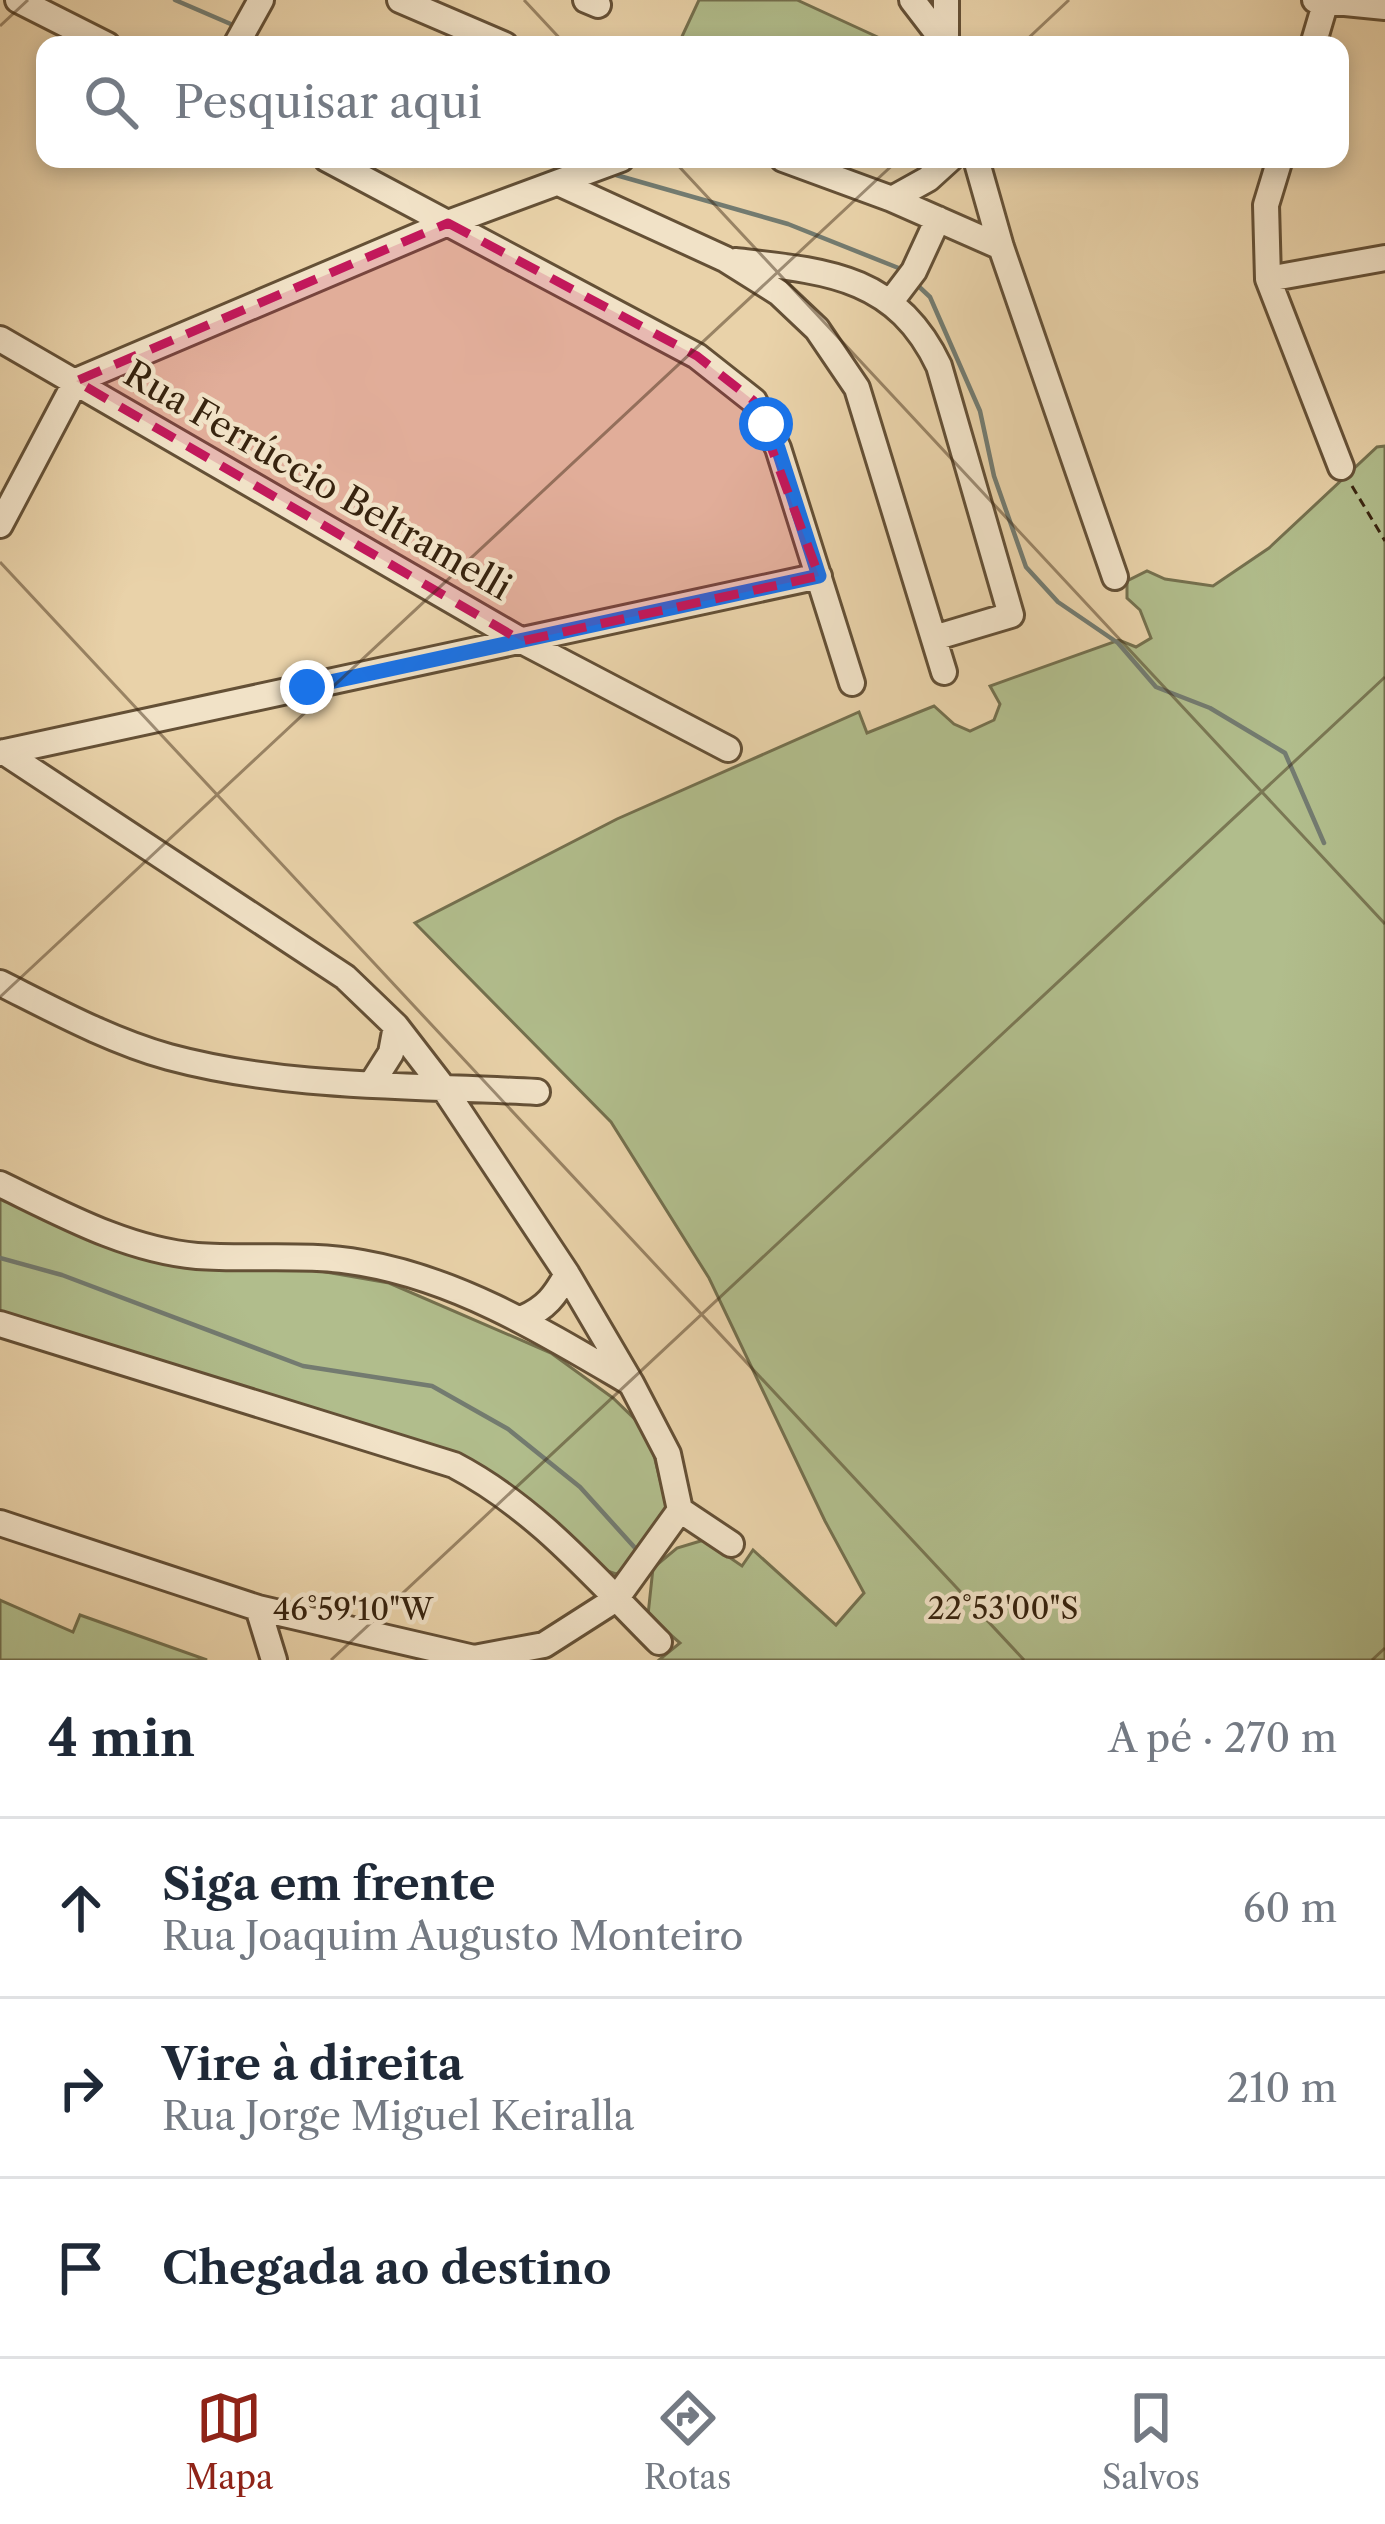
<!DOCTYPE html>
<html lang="pt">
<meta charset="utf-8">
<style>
:root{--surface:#fff;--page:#f2f2f3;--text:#1f2937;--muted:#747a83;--line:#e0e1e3;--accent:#8f2418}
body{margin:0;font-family:"Libre Caslon Text",serif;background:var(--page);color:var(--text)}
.stop{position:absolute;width:36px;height:36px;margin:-27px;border:9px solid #1a73e8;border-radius:50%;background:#fff}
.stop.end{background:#1a73e8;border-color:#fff;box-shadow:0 3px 12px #0008}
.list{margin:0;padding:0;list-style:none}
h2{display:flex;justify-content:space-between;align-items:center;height:156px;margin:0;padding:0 48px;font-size:51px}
h2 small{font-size:39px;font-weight:400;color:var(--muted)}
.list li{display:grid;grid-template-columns:78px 1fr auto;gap:36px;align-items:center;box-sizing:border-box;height:180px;padding:0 48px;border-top:3px solid var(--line)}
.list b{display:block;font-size:45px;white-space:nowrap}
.list p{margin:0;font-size:39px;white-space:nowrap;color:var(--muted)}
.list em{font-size:39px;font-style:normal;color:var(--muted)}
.icon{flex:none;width:66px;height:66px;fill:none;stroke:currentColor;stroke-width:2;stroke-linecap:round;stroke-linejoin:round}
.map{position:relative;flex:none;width:1385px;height:1660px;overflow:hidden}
.search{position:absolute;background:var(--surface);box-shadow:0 6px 18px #0003;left:36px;right:36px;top:36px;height:132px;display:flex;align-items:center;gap:30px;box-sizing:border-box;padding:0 42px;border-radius:24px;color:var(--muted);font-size:45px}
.sheet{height:696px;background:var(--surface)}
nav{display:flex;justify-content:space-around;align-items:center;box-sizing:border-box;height:168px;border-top:3px solid var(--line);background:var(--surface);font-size:33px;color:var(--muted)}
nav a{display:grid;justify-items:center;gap:6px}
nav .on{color:var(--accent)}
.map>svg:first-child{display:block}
.green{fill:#b1bd8c;stroke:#74704e;stroke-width:3}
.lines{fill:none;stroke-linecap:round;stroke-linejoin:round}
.stream{stroke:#737b70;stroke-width:4.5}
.minor-casing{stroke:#645036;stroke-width:30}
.path{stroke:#38240f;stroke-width:3;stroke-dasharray:9 6;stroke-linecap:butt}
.minor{stroke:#f1e2c7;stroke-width:24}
.route{stroke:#1a73e8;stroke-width:15}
.marked{fill:#c2185b;fill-opacity:0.2;stroke:#c2185b;stroke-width:9;stroke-dasharray:24 15;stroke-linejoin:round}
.ticks{fill:none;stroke:#38240f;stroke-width:3;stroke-opacity:0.45}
.labels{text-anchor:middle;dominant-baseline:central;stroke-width:9;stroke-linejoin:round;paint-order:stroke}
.street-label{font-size:36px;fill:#38240f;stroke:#f1e2c7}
.ticks-label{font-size:30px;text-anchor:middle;fill:#38240f;stroke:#f1e2c7;stroke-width:9;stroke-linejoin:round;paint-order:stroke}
</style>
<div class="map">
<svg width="1385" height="1660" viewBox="0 0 1385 1660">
<rect width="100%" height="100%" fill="#e9d2a9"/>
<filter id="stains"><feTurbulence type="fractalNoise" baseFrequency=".00167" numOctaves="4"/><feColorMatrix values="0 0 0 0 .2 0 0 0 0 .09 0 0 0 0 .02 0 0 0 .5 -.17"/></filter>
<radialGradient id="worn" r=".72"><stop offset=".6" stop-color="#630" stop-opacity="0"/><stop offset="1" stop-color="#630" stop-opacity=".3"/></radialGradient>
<path class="green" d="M699 0H797L895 45H678Z
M1385 446V1660H659L680 1643 648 1615 653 1568 677 1548 704 1540 742 1566 753 1550 836 1625 864 1593 825 1521 709 1278 611 1122 415 923 617 819 859 712 867 733 934 706 954 724 970 731 994 720 1000 704 990 686 1119 640 1136 647 1151 638 1140 610 1127 598V581L1147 571 1165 579 1213 586 1269 548 1377 447Z
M0 1193 89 1231 389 1283 551 1353 613 1398 648 1432 668 1511 634 1567 616 1574 596 1567 501 1481 0 1314Z
M0 1600 73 1632 80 1615 207 1660H0Z"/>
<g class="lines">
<path class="stream" d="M175 0 233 25
M256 38 267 45
M616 175 788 224 901 269
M913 281 930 297 980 411 994 476 1026 567 1058 602 1118 643 1156 687 1210 708 1285 753 1324 843
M0 1258 62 1275 303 1366 432 1386 508 1429 580 1487 636 1549"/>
<g class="minor-casing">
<path id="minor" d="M18 0 107 45
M400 0 505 45
M586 0 598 5
M912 0 945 43
M1315 0 1385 7
M236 45 261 0
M946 45V0
M1313 45 1326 1
M327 159 697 356 754 401 778 448 852 683
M783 159 892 199 1001 247
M976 159 1001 247 1115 577
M1280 159 1266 205 1268 279 1341 467
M561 184 725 259 779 293 817 329 857 388 944 672
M892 199 928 179 950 159
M735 261C825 271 896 275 939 366L1011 615 934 638
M1268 279 1385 258
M892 300 914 271 938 219
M0 339 522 641 728 749
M0 525 76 381 448 223 621 159
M0 753 819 576
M0 983C54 1010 111 1041 169 1057 288 1089 415 1085 537 1092
M372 1083 391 1053 396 1026
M0 1184C62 1214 127 1250 197 1256 251 1260 309 1253 362 1263 460 1280 546 1333 629 1382
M523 1318C546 1308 555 1296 567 1274
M0 1324 454 1465C536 1508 594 1577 659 1642
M680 1510 731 1544
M0 1523 258 1608 474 1658 544 1645 616 1599 680 1510 668 1454 631 1383 567 1274 443 1087 396 1026 345 977 4 752
M258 1608 274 1660"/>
</g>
<path class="path" d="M1352 486 1385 541"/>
<use href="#minor" class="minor"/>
</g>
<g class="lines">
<path class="route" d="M307 687 819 576 778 448 766 424"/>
</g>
<path class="marked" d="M448 223 697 356 754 401 819 576 522 641 76 381Z"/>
<path class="ticks" d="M524 0 566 45M0 26 28 0M1021 45 1069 0M672 159 1385 924M0 562 1024 1660M0 997 899 159M331 1660 1385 677M1372 1660 1385 1648"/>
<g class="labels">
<g class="street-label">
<text transform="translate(318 480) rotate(30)">Rua Ferrúccio Beltramelli</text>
</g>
</g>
<g class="ticks-label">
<text x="1003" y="1619">22°53'00"S</text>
<text x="353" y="1620">46°59'10"W</text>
</g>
<rect width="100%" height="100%" filter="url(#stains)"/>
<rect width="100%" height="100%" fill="url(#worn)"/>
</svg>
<div class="stop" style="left:766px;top:424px"></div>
<div class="stop end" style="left:307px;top:687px"></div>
<div class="search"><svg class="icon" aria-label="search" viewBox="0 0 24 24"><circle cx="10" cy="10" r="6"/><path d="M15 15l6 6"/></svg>Pesquisar aqui</div>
</div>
<section class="sheet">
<h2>4 min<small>A pé · 270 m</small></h2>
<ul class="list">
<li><svg class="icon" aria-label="ahead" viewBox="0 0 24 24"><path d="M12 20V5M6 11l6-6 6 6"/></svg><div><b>Siga em frente</b><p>Rua Joaquim Augusto Monteiro</p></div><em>60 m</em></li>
<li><svg class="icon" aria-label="right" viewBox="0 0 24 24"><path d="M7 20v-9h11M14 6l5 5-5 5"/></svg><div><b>Vire à direita</b><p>Rua Jorge Miguel Keiralla</p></div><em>210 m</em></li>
<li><svg class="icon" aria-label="arrive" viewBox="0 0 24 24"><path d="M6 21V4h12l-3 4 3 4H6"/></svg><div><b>Chegada ao destino</b></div></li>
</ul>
</section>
<nav>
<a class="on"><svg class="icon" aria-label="map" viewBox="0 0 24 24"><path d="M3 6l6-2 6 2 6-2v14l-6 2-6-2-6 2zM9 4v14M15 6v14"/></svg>Mapa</a>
<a><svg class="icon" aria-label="directions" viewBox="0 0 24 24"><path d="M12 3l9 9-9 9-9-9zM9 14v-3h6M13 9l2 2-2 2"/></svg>Rotas</a>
<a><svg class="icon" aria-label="saved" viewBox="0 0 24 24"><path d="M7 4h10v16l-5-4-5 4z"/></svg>Salvos</a>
</nav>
